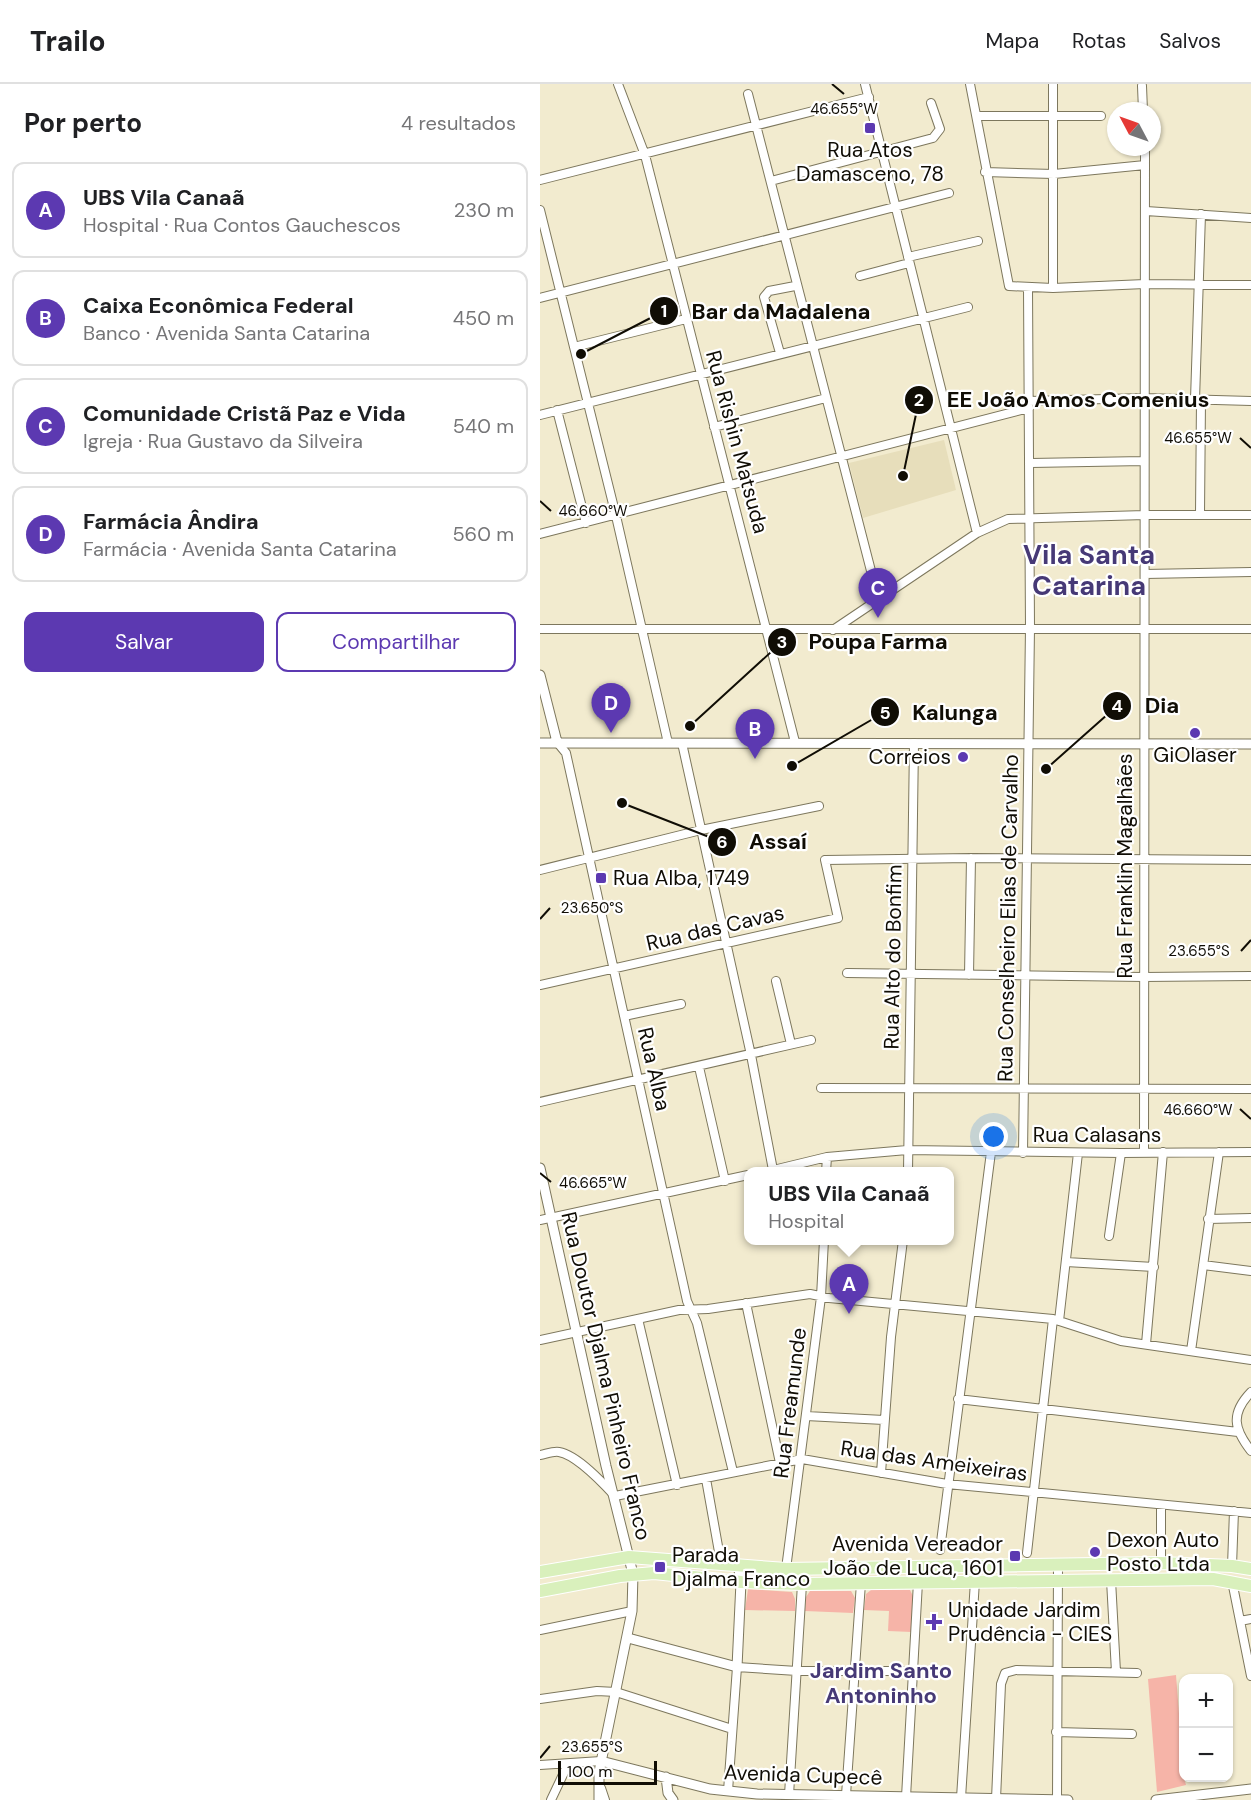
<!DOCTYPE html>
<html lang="pt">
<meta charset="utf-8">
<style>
:root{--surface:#fff;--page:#f2f2f2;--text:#202124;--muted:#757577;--line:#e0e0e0;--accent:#5c39b1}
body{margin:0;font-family:"DM Sans",sans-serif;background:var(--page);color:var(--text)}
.controls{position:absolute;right:18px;bottom:18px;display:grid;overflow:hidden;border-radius:12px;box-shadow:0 2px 4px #0004}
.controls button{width:54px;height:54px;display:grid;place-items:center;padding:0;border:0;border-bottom:2px solid var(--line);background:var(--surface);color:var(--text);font:30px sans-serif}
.compass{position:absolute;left:567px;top:18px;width:54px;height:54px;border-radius:50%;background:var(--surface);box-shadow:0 2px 4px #0004;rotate:311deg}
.scale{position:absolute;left:18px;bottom:15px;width:99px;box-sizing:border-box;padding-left:6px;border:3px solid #100d05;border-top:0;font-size:16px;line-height:21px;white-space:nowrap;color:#100d05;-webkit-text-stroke:4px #fff;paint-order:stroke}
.you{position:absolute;left:454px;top:1053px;width:21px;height:21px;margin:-15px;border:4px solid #fff;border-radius:50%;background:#1a73e8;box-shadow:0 0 0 9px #1a73e833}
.badge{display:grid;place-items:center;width:39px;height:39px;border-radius:50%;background:var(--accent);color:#fff;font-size:20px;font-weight:700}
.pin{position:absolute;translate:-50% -50px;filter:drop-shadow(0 2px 3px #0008)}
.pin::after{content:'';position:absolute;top:32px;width:21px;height:18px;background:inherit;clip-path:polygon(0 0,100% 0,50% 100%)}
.popup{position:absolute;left:204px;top:1083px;width:210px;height:78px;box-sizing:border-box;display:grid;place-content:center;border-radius:12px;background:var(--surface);filter:drop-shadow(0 2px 4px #0005);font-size:20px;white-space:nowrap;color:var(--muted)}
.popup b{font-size:22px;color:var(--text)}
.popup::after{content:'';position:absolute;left:50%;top:100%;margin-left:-12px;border:12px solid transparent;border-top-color:var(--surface)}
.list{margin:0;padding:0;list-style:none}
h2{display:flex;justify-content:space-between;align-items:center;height:78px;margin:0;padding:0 24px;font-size:26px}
h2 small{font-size:20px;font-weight:400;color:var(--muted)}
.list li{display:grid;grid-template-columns:39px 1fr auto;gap:18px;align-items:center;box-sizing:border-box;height:96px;margin:0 12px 12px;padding:0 12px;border:2px solid var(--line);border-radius:12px}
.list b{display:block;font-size:22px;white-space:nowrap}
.list p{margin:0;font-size:20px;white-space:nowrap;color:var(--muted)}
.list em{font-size:20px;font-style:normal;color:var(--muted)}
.actions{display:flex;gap:12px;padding:18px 24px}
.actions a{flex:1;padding:14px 0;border:2px solid var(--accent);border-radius:12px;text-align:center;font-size:21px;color:var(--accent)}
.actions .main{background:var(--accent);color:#fff}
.map{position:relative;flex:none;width:711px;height:1716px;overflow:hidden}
header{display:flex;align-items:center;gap:36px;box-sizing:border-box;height:84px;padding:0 30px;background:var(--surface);border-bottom:2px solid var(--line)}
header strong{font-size:28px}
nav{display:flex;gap:33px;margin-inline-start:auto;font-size:21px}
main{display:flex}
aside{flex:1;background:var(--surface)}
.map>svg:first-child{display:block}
.built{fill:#e7debb}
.green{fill:#f6b4a8}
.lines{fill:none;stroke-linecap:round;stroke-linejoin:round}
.minor-casing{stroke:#7d775d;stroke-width:10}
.tertiary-casing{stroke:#7d775d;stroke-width:11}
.primary-casing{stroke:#fff;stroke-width:14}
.minor{stroke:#fff;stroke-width:8}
.tertiary{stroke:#fff;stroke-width:9}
.primary{stroke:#d9f0bc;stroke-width:12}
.ticks{fill:none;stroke:#100d05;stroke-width:2}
.poi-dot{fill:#5c39b1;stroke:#fff;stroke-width:2}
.labels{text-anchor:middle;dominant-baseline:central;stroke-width:4.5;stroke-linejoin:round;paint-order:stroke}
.poi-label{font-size:21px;fill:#100d05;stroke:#fff;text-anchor:start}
.street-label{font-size:21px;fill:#100d05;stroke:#fff}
.neighbourhood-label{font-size:22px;font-weight:bold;fill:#463976;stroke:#fff}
.district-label{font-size:27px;font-weight:bold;fill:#463976;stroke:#fff}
.ticks-label{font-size:15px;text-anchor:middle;fill:#100d05;stroke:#fff;stroke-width:4.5;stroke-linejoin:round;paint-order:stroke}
.leader{fill:none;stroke:#100d05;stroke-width:2}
.callout-dot{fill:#100d05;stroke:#fff;stroke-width:2}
.mark-label{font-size:18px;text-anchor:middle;font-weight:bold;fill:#fff}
.callout-label{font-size:22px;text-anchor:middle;font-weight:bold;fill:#100d05;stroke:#fff;stroke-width:4.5;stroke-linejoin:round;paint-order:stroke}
</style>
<header>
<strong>Trailo</strong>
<nav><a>Mapa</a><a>Rotas</a><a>Salvos</a></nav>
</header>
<main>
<aside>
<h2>Por perto<small>4 resultados</small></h2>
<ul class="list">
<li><span class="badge">A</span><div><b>UBS Vila Canaã</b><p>Hospital · Rua Contos Gauchescos</p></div><em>230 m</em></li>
<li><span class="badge">B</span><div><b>Caixa Econômica Federal</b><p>Banco · Avenida Santa Catarina</p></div><em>450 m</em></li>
<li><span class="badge">C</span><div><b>Comunidade Cristã Paz e Vida</b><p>Igreja · Rua Gustavo da Silveira</p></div><em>540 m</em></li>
<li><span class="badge">D</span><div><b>Farmácia Ândira</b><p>Farmácia · Avenida Santa Catarina</p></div><em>560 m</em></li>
</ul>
<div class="actions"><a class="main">Salvar</a><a>Compartilhar</a></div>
</aside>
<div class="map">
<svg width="711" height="1716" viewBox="0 0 711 1716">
<rect width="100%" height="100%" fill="#f2ebcf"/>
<path class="built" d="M404 356 416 406 323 434 309 379Z"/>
<path class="green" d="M208 1505 252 1508 255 1515V1527L205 1526Z
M331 1506H370L373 1512 372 1548 348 1547 349 1527 324 1526 326 1510Z
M270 1507H311L315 1514 313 1529 265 1527 266 1513Z
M636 1591 644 1694 646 1701 617 1708 608 1595Z"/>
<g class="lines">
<g class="minor-casing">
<path id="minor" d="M78 0 105 71 255 658
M325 0 437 449
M430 0 469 202 513 204 605 200 711 201
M602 2 603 27
M208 10 338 514
M437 32H561
M445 88 514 90 605 81
M0 96 329 13
M231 97 393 54 400 45 391 19
M0 126 76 432 128 659
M606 127 711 134
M368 173 438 157
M320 192 369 179
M513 204V0
M0 214 409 109
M34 263 146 235
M240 269 224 213 229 207 255 202
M655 316 661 130
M489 317 605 314 711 317
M17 326 46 439
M0 331 428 223
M174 343 286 314
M491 379 604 377
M660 430 661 316
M0 450 489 324
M605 490 711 488
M0 545H711
M293 546 437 449 468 435 605 431H711
M17 658 26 669 147 1217 157 1239 193 1388
M142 659 211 971 233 1086
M0 786 161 746 279 722
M307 889 603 893 711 892
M429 891 431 774
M236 897 251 960
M0 901 298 834 285 776 431 774 711 776
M84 932 141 920
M159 983 185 1097
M281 1004 711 1005
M0 1018 271 956
M483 1069 490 544 488 204
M604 1069 605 63
M225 1088 287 1073 367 1066 581 1069 711 1068
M286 1088 287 1073
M368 1088 374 659
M668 1135 711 1134
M0 1136 208 1091
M569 1152 581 1069
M526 1178 614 1183
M663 1181 711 1187
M206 1219 240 1379
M98 1235 137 1401
M519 1237 538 1069
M0 1256 139 1226 168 1225 270 1210 289 1214 513 1235 581 1257 711 1276
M606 1260 623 1068
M651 1267 679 1068
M711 1308C690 1330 694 1345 711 1367
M418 1315 698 1348
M266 1332 344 1336
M0 1371C6 1370 13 1367 19 1368 37 1371 63 1399 75 1412L262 1375 407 1400 711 1429
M341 1389 351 1253 363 1156
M166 1395 181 1479
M621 1421V1479
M400 1466 451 1068
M487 1469 513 1235
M692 1482 694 1427
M246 1485 281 1213 284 1156
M571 1496 576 1588
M692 1497 711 1592
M700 1537 711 1535
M0 1546 92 1527
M0 1615 57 1607 76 1608 192 1645
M516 1648 592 1650
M0 1681 61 1677
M61 1704 65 1716
M188 1707 197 1583 257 1587H374
M249 1711 262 1500
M306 1711 321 1499
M366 1713 378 1498
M421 1714 435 1497
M456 1715 461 1600 465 1589 476 1586 597 1589
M11 1716 28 1680
M517 1716 518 1482"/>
</g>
<g class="tertiary-casing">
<path id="tertiary" d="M0 591 17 658
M0 659 711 660
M0 1084 66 1382 93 1490 92 1527 59 1688V1716
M88 1554 197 1583 201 1498 198 1480
M61 1677 170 1705 217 1710 528 1716
M126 1693 128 1709 133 1716
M616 1716 711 1705"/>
</g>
<g class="primary-casing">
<path id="primary" d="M0 1488 89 1473 246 1485 621 1479 692 1482 711 1485
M0 1507 80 1492 114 1489 201 1498 262 1500 673 1495 711 1502"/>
</g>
<use href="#minor" class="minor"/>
<use href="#tertiary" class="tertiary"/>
<use href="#primary" class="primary"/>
</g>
<path class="ticks" d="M292 0 304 10M700 354 711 364M0 417 11 427M0 835 10 824M701 867 711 856M700 1025 711 1035M0 1089 11 1098M0 1674 10 1662"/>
<g class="poi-dot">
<rect x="324" y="38" width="12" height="12" rx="3"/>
<circle cx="655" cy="649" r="6"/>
<circle cx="423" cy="673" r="6"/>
<rect x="55" y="788" width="12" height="12" rx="3"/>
<circle cx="555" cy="1468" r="6"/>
<rect x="469" y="1466" width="12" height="12" rx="3"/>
<rect x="114" y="1477" width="12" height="12" rx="3"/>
<path d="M391 1529h6v6h6v6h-6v6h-6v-6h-6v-6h6z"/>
</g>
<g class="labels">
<g class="poi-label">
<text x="330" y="66" text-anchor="middle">Rua Atos<tspan x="330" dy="24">Damasceno, 78</tspan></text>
<text x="655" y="671" text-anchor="middle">GiOlaser</text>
<text x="411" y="673" text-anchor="end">Correios</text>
<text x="73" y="794">Rua Alba, 1749</text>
<text x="567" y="1456">Dexon Auto<tspan x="567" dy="24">Posto Ltda</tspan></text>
<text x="463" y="1460" text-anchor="end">Avenida Vereador<tspan x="463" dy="24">João de Luca, 1601</tspan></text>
<text x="132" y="1471">Parada<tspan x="132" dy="24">Djalma Franco</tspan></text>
<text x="408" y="1526">Unidade Jardim<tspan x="408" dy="24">Prudência - CIES</tspan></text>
</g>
<g class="street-label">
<text transform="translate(197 358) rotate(75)">Rua Rishin Matsuda</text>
<text transform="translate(585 782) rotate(-90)">Rua Franklin Magalhães</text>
<text transform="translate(468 834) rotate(-89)">Rua Conselheiro Elias de Carvalho</text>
<text transform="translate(175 844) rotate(-13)">Rua das Cavas</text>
<text transform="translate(353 873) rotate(-89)">Rua Alto do Bonfim</text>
<text transform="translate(114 985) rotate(77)">Rua Alba</text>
<text x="557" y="1051">Rua Calasans</text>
<text transform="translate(66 1292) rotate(77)">Rua Doutor Djalma Pinheiro Franco</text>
<text transform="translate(250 1319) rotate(-83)">Rua Freamunde</text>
<text transform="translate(394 1377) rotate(8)">Rua das Ameixeiras</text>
<text transform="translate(263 1691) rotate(2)">Avenida Cupecê</text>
</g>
<g class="neighbourhood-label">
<text x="341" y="1586">Jardim Santo<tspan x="341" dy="25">Antoninho</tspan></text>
</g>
<g class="district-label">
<text x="549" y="470">Vila Santa<tspan x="549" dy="31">Catarina</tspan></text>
</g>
</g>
<g class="ticks-label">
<text x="304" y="30">46.655°W</text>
<text x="658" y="359">46.655°W</text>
<text x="53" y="432">46.660°W</text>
<text x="52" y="829">23.650°S</text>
<text x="659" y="872">23.655°S</text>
<text x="658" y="1031">46.660°W</text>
<text x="53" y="1104">46.665°W</text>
<text x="52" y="1668">23.655°S</text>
</g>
<path class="leader" d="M41 270L124 227M363 392L379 316M150 642L242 558M506 685L577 622M252 682L345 628M82 719L182 758"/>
<g class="callout-dot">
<circle cx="41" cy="270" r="6"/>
<circle cx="363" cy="392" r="6"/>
<circle cx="150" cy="642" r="6"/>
<circle cx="506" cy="685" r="6"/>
<circle cx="252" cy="682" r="6"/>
<circle cx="82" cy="719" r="6"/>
<circle cx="124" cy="227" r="15"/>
<circle cx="379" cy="316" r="15"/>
<circle cx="242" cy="558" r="15"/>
<circle cx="577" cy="622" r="15"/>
<circle cx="345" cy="628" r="15"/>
<circle cx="182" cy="758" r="15"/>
</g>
<g class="mark-label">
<text x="124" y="233">1</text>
<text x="379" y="322">2</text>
<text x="242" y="564">3</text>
<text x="577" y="628">4</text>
<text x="345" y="635">5</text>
<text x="182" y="764">6</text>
</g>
<g class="callout-label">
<text x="241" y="235">Bar da Madalena</text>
<text x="538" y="323">EE João Amos Comenius</text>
<text x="338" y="565">Poupa Farma</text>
<text x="622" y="629">Dia</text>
<text x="415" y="636">Kalunga</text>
<text x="238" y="765">Assaí</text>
</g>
</svg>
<div class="controls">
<button>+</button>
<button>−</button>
</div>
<svg class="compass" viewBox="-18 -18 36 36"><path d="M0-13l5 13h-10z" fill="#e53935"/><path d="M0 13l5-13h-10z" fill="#757577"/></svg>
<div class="scale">100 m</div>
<div class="you"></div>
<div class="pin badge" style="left:309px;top:1230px">A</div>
<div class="popup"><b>UBS Vila Canaã</b>Hospital</div>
<div class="pin badge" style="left:215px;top:675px">B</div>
<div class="pin badge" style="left:338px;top:534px">C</div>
<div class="pin badge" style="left:71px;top:649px">D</div>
</div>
</main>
